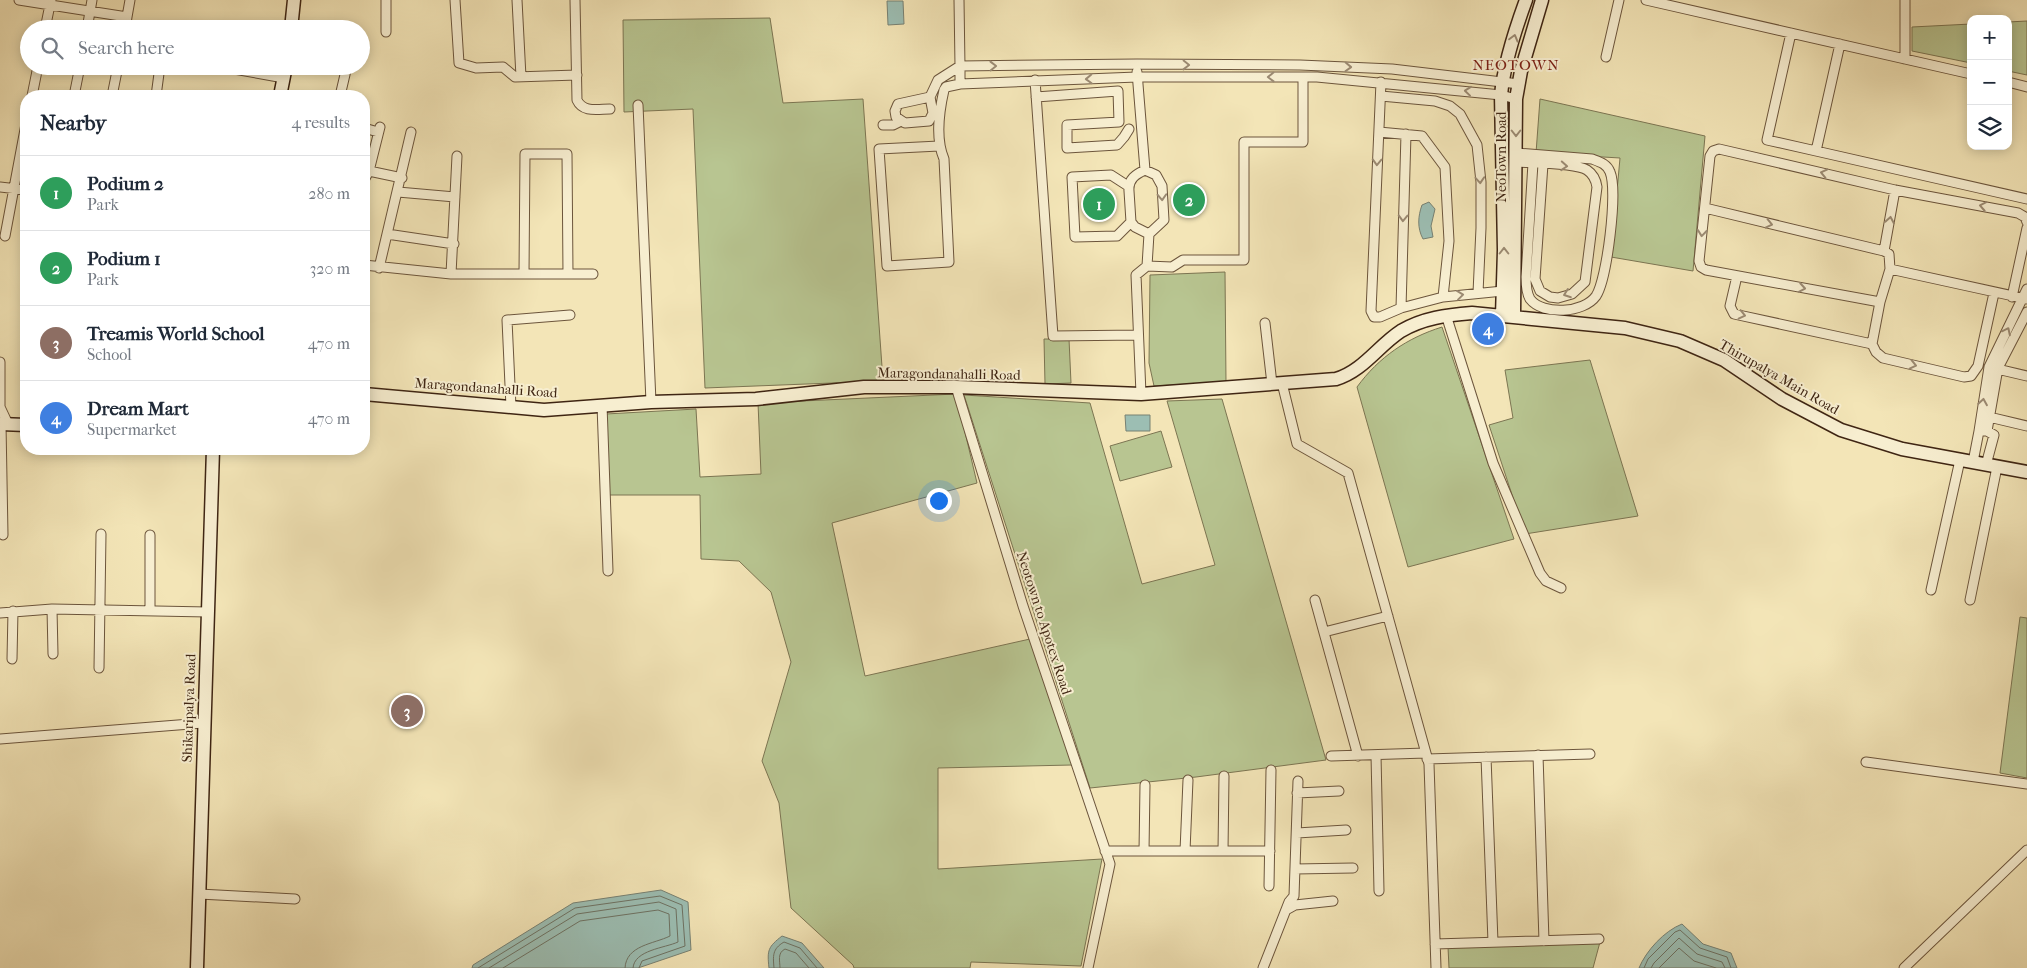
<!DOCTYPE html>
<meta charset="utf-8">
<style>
:root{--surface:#fff;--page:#f6f6f7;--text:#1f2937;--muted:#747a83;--line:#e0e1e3;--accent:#8f2418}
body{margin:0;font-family:"IM FELL French Canon",serif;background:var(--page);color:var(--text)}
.controls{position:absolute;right:15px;top:15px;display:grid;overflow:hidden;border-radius:10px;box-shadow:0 2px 12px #0003}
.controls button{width:45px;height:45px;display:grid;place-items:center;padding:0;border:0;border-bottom:1px solid var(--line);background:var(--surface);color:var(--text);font:25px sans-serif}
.you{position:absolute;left:938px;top:500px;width:18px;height:18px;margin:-12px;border:4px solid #fff;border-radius:50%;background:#1a73e8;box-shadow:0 0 0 8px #1a73e833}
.badge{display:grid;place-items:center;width:32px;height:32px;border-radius:50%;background:var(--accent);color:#fff;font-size:16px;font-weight:700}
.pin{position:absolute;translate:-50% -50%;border:2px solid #fff;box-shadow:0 1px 5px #0006}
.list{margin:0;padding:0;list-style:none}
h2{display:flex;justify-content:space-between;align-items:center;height:65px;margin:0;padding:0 20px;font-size:21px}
h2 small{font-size:16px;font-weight:400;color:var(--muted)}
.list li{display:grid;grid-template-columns:32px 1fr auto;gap:15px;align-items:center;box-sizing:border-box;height:75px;padding:0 20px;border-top:1px solid var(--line)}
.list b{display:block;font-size:19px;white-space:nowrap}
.list p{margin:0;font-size:16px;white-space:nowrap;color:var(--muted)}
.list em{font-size:16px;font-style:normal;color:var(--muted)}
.icon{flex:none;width:28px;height:28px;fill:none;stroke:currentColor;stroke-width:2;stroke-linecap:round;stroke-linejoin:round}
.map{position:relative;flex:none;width:2027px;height:968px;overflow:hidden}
.search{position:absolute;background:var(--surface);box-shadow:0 2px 12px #0003;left:20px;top:20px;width:350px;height:55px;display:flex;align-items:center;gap:12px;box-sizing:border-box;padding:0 18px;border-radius:28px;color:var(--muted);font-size:19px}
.panel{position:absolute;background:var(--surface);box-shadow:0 2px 12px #0003;left:20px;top:90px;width:350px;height:365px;border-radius:20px}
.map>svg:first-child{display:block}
.green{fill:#b8c591;stroke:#7c7552}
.water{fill:#9cbeb3;stroke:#778173}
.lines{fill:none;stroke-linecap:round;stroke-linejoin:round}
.shore{stroke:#6e7263;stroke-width:1}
.street-casing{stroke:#6c553c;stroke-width:11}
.secondary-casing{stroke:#3f2513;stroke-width:15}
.street{stroke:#f7eed0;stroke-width:9}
.secondary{stroke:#f7eed0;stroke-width:12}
.oneway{stroke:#9b8a72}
.labels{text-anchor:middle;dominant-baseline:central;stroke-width:4;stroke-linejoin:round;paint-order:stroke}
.street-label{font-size:14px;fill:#3f2513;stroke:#f7eed0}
.neighbourhood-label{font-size:15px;letter-spacing:1px;fill:#7a1f14;stroke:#f7eed0}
</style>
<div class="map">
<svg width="2027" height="968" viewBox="0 0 2027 968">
<rect width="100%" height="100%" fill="#f3e5b7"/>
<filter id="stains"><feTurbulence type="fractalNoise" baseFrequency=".004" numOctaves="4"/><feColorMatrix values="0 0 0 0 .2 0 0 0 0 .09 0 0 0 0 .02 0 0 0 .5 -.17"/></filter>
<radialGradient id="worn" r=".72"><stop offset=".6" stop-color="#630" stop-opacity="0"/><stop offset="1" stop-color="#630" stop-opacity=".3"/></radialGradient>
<path class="green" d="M770 18 783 103 863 99 883 381 705 388 693 109 624 112 623 20Z
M2027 21V75L2008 71V22Z
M1971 24V63L1912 51V27Z
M1540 99 1705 136 1693 271 1611 257 1620 158 1536 153Z
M1225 272 1226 382 1154 386 1149 363 1150 275Z
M1442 327 1514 539 1408 567 1357 387C1379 357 1407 338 1442 327Z
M1044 339H1069L1071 383 1045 384Z
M1590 360 1638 516 1525 534 1489 425 1513 418 1505 370Z
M956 394 977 483 832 523 865 676 1030 639 1072 765 938 768V869L1102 859 1081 966 971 962 970 968H854L853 965 791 908 779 803 762 761 791 662 771 592 739 561 701 559 700 495H609L606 414 696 409 700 477 761 474 758 403Z
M964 395 1090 403 1142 584 1215 565 1167 401 1222 399 1326 760 1196 777 1090 788Z
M1161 431 1172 467 1120 481 1110 446Z
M2020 617 2027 618V778L2000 773Z
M1600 942 1593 968H1449L1448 947Z"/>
<path class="water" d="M887 1H903L904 24 888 25Z
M1429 202 1435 209 1431 226 1433 237 1423 239C1417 228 1418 216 1422 205Z
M1125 415H1150V431H1126Z
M661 890 688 902 691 950 638 968H472L473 965 573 903Z
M1682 924 1703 944 1731 953 1737 968H1639C1646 951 1664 931 1682 924Z
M782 936 802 943 824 968H769C767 950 768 947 782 936Z"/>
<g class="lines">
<path class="shore" d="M478 968 575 908 660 896 682 905 685 946 642 961 639 968
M489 968 577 914 659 902 676 909 678 942C665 948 634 950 633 968
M503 968 580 921 658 910 669 914 670 936C654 944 626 945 625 968
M774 968C773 956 772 949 784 942L800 948 817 968
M780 968C780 961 777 953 785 949L796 953 809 968
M1644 968 1648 959 1675 932 1680 930 1700 948 1727 957 1731 968
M1651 968 1654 963 1679 938 1697 954 1722 962 1725 968
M1659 968 1679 948 1694 961 1716 968"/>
<g class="street-casing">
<path id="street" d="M19 0 127 17 125 29
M455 0 459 63 476 68 503 67 515 77 577 75
M517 0 521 77
M575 0 577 100C583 113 598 109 610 109
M1646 0 1971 74
M127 17 130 0
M45 29 51 0
M87 29 92 0
M386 32V0
M1791 33 1767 140 1816 151
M1840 44 1816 151 2027 199
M1606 57 1619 0
M1905 59V0
M217 66 284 78
M1137 72 1145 170
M1035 80 1053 336 1138 335
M1381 82 1371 311 1374 317H1380L1401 308
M2008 82 2027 87
M32 96 38 66
M74 96 80 66
M112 96 118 66
M156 96 160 66
M340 96 347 66
M1381 96 1435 101 1450 106 1460 114 1477 145 1481 182V228L1478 293
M930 97 938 80 960 66 959 0
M930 97 933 113 929 121 905 123 896 117 895 111 898 104Z
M1036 97 1118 91 1119 122 1067 125V148L1117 145 1124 137 1129 129
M1516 99 1501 95 1317 77H1137L960 84V66L1137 64 1300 65 1392 69 1519 84
M638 105 651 402
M883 125H893L901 121
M364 128 378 132
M1379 132 1422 136 1445 167 1449 241 1443 297
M1406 134 1401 308 1443 297 1503 291
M939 146 879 149 887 266 949 262 944 159C935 138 939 112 944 90L946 87 960 84
M1516 153 1592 159C1600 162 1607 164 1610 172 1618 191 1607 279 1596 296 1584 313 1543 316 1530 299 1526 292 1526 284 1526 277L1533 163
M1516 162C1531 163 1576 163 1587 170 1593 174 1596 180 1597 187L1585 282 1572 294 1558 298 1550 297 1540 291 1535 279 1543 164
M364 169 369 171 380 127
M364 180 369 171 402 178
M1128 186 1111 175 1072 177 1075 237 1117 236 1131 222
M0 187 26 190
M398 192 455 197
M1705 208 1884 251 1889 254 1890 269 1880 302 1872 344 1876 352 1883 358 1964 377 1971 376 1978 366 1994 293
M387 234 454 244
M5 236 26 124
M1884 251 1895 190
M364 265 451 274H593
M1147 266 1172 267 1183 260H1244V142H1303V77
M379 268 411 132
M1890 269 2027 299
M451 274 457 156
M524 274 525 154H567L568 274
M1737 276 1730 306 1734 314 1872 344
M2012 297 2027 228
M1880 302 1706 270 1701 267 1699 261 1710 156 1713 151 1719 149 1895 190 2018 213 2025 217 2027 222
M1446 315 1493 463 1540 573 1546 581 1561 588
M1265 323 1272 384
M0 362V407L8 424
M1993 368 2027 376
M1282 383 1297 444 1348 473 1429 764 1436 968
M956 387 1023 606 1110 864 1088 968
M1141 394 1136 275 1147 266 1149 234 1164 220 1162 186 1156 175 1145 170C1136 174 1128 179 1129 191L1131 222 1135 227 1149 234
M602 405 608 571
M511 407 507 320 570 315
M1989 417 2027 426
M1 424 3 535
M1979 431 1989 367 2027 289
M1987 431 1998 368 2027 312
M1973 462 1979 431H1987L1994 435 1986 465
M150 535V611
M1931 590 1960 460
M1315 600 1358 756
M1970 600 1997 467
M52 609 53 654
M0 613 52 609 208 612
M1324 632 1388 616
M12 659 13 611
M99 668 101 534
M0 739 203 723
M1376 755 1379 891
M1538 755 1544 941
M1331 756 1426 753
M1486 757 1493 942
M1427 759 1590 754
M1866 762 2027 784
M1297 793 1339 791
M1297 833 1346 830
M1105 851H1270
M1144 851 1145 785
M1185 851 1188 780
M1223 851 1224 776
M1295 869 1353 868
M1269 886 1271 770
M199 894 295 899
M1286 910 1295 905 1333 901
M1435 944 1599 939
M1263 968 1289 902 1294 896 1298 781
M1904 968 2027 850"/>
</g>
<g class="secondary-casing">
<path id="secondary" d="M291 29 294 0
M280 96 286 66
M1502 316 1504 250 1501 95C1504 63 1515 30 1526 0
M1514 317 1516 99 1521 71 1542 0
M364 394 544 410 651 402 756 399 864 387H956L1141 394 1336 379C1363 371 1378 346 1401 331 1423 318 1447 315 1472 313L1625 328 1680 341 1724 360 1782 399 1841 430 1902 449 2027 472
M0 424 26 425
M197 968 213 449"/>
</g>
<use href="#street" class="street"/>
<use href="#secondary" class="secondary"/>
</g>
<defs><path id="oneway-chevron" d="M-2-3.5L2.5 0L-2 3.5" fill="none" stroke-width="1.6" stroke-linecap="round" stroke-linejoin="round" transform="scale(1.25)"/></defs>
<g class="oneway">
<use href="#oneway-chevron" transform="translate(1514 38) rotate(-75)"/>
<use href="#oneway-chevron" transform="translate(1186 65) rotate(1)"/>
<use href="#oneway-chevron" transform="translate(993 66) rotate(-1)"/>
<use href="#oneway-chevron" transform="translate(1348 67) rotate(2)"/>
<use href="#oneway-chevron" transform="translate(1271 77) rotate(179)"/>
<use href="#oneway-chevron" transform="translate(1089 79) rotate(178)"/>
<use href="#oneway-chevron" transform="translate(1468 91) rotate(-174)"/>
<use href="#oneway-chevron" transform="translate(1516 133) rotate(90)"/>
<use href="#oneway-chevron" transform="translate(1377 162) rotate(92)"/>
<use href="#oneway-chevron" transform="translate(1564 166) rotate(4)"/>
<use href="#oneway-chevron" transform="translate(1824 173) rotate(-167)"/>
<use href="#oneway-chevron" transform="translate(1480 180) rotate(86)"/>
<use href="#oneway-chevron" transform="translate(1162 197) rotate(87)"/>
<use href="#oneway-chevron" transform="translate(1983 206) rotate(-169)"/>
<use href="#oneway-chevron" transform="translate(1403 218) rotate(92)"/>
<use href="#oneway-chevron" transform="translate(1890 220) rotate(-80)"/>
<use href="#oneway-chevron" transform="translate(1769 224) rotate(13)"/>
<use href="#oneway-chevron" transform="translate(1702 233) rotate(96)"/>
<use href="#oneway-chevron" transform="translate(1504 251) rotate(-90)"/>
<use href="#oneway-chevron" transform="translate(1802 288) rotate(10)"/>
<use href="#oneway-chevron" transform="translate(1567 294) rotate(160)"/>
<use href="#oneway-chevron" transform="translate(1460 295) rotate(-7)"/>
<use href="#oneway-chevron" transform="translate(1742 315) rotate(13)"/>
<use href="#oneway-chevron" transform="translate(2007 331) rotate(-64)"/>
<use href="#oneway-chevron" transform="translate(1913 365) rotate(13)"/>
<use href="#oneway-chevron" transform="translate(1983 402) rotate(-81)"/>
</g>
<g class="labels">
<g class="street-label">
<text transform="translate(1501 157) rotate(-90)">NeoTown Road</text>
<text transform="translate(949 374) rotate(1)">Maragondanahalli Road</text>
<text transform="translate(1779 377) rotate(30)">Thirupalya Main Road</text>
<text transform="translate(486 388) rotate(4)">Maragondanahalli Road</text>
<text transform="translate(1044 623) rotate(72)">Neotown to Apotex Road</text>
<text transform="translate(189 708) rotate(-88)">Shikaripalya Road</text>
</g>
<g class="neighbourhood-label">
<text x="1516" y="65">NEOTOWN</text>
</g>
</g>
<rect width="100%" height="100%" filter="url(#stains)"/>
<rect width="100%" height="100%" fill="url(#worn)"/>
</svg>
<div class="controls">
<button>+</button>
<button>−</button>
<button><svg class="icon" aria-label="layers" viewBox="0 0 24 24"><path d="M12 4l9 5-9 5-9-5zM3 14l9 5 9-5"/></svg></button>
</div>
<div class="you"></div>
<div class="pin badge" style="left:1099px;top:204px;background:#2e9e5b">1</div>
<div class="pin badge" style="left:1189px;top:200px;background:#2e9e5b">2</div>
<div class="pin badge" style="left:407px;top:711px;background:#8d6e63">3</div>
<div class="pin badge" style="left:1488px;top:329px;background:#3f7fe0">4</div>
<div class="search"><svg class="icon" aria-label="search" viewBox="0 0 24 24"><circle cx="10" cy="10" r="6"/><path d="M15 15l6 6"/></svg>Search here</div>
<section class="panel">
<h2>Nearby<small>4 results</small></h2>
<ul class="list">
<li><span class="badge" style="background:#2e9e5b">1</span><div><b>Podium 2</b><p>Park</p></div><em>280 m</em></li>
<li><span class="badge" style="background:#2e9e5b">2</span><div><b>Podium 1</b><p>Park</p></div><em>320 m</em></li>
<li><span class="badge" style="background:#8d6e63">3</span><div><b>Treamis World School</b><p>School</p></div><em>470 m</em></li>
<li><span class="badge" style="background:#3f7fe0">4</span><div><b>Dream Mart</b><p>Supermarket</p></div><em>470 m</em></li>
</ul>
</section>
</div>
